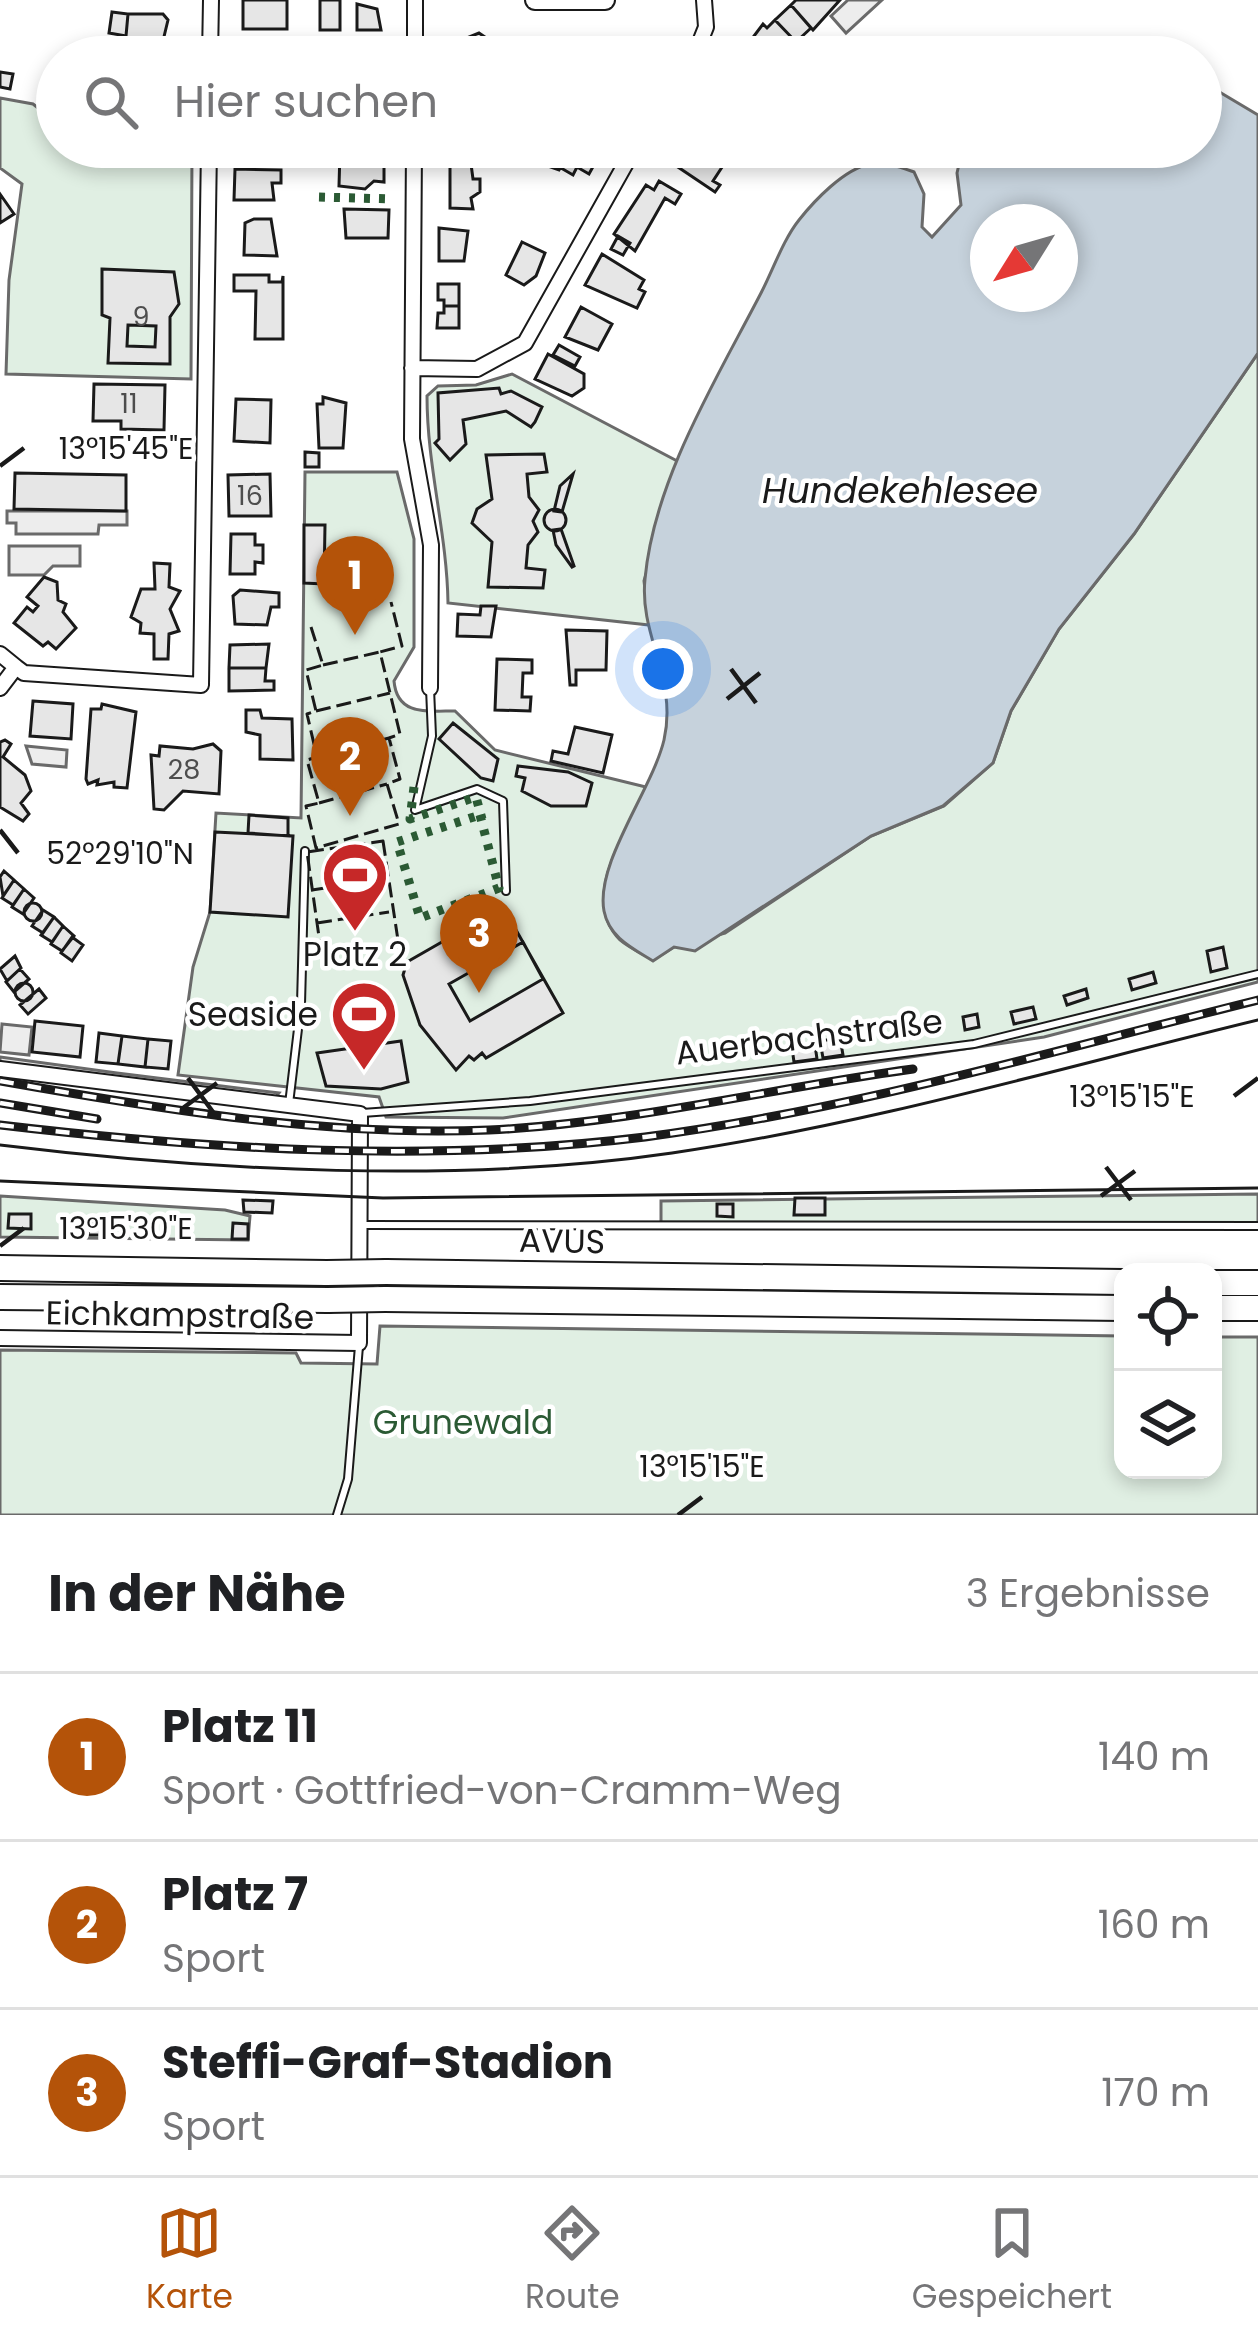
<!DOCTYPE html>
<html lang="de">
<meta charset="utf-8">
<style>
:root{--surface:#fff;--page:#f2f2f2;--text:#202124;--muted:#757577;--line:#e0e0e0;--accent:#b45309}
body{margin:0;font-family:Poppins,sans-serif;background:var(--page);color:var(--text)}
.controls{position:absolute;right:36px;bottom:36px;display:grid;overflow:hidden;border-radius:24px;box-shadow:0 6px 18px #0003}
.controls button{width:108px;height:108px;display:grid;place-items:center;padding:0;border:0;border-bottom:3px solid var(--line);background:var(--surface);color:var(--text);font:60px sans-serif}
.compass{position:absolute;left:970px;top:204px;width:108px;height:108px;border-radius:50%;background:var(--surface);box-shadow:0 6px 18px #0003;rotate:233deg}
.you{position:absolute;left:663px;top:669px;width:42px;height:42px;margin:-30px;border:9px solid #fff;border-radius:50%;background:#1a73e8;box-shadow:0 0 0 18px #1a73e833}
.badge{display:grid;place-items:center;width:78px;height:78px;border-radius:50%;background:var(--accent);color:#fff;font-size:39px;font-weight:700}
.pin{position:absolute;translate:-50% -99px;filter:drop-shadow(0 3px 6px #0008)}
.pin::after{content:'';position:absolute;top:63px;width:42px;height:36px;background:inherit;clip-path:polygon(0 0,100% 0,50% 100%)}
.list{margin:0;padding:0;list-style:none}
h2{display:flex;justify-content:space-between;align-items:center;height:156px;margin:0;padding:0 48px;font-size:51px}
h2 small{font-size:39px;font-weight:400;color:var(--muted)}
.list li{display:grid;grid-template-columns:78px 1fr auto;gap:36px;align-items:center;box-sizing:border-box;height:168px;padding:0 48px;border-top:3px solid var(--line)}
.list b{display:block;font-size:45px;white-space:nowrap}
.list p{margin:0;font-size:39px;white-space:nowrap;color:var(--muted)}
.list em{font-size:39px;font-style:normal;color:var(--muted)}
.icon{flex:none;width:66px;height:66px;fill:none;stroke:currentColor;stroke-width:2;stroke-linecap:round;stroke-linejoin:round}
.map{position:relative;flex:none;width:1258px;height:1515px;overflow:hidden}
.search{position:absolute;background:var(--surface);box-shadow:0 6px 18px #0003;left:36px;right:36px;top:36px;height:132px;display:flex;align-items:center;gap:30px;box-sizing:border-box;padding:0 42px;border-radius:66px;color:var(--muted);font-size:45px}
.sheet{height:660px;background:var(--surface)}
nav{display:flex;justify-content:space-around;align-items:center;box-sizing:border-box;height:168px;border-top:3px solid var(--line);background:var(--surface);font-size:33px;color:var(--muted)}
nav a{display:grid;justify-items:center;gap:6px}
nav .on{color:var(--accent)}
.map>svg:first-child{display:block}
.green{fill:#e0efe3;stroke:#6a6a6a;stroke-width:3}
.parking{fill:#ededed;stroke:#6a6a6a;stroke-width:3}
.water{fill:#c6d2dc;stroke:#6a6a6a;stroke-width:3;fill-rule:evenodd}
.building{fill:#e6e6e6;stroke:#1a1a1a;stroke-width:3;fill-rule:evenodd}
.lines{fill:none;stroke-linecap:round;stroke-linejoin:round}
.service-casing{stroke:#1a1a1a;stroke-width:10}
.minor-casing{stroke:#1a1a1a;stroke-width:18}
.secondary-casing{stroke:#1a1a1a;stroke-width:22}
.motorway-casing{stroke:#1a1a1a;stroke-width:28}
.service{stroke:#fff;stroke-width:6}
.minor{stroke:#fff;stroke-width:14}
.secondary{stroke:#fff;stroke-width:18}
.motorway{stroke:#fff;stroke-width:24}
.tram{stroke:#1a1a1a;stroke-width:3}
.rail-casing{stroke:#1a1a1a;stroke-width:9}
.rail{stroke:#fff;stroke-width:4.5;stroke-dasharray:14;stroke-linecap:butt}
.motorway-bridge-casing{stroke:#1a1a1a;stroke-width:28;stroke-linecap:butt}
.motorway-bridge{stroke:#fff;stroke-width:24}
.hedge{stroke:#2b5a34;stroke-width:9;stroke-dasharray:6 9;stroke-linecap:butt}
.fence{stroke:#1a1a1a;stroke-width:3;stroke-dasharray:15 6;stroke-linecap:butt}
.ticks{fill:none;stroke:#1a1a1a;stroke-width:4.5}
.labels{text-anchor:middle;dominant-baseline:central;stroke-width:9;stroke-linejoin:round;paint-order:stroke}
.number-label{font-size:27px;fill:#4d4d4d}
.poi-label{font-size:33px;fill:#1a1a1a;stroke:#fff}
.street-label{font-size:33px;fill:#1a1a1a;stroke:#fff}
.park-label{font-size:33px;fill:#2b5a34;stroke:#fff}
.water-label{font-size:36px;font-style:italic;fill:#1a1a1a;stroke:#fff}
.ticks-label{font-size:30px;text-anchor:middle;fill:#1a1a1a;stroke:#fff;stroke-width:9;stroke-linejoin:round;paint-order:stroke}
</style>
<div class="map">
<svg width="1258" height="1515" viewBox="0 0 1258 1515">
<rect width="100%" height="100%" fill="#fff"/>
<path class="green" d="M0 98 33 104 57 123V147H192L191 379 6 374 9 280 22 184 0 168Z
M1258 353V982L1044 1037 503 1118 386 1117 379 1097 178 1075 193 967 210 912 216 813 301 818 305 472H397L414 539V647L394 681C397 716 427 711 455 711L495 750 650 788C628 827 578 898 620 940 629 948 643 954 653 960L674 947 725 933 871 836 944 806 993 763 1011 711 1059 629 1134 534Z
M512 374 679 462 644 581 649 625 448 603C447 533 427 467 427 396L438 386 476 385Z
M1258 1194V1224L661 1222V1201Z
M0 1196 225 1210 250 1216 248 1240 0 1237Z
M380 1326 1123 1336V1470H1213V1337H1258V1515H0V1350L296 1353 301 1363 377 1364Z"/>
<path class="parking" d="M848 0H882L846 33 831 16Z
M7 511H127V525H99L98 534H16V523H7Z
M9 546H80V566H53L44 575H9Z
M26 746 67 750 66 767 32 764Z
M2 1024 32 1027 29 1055 0 1052Z
M0 1057 117 1073 279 1093 275 1098 0 1062Z"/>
<path class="water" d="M1201 81 1258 115V353L1134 534 1059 629 1011 711 993 763 943 806 871 836 695 951 674 947 653 961C632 948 609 937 604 911 595 863 652 790 664 740 678 679 639 636 645 579 654 480 716 380 761 293 773 270 783 240 799 220 814 201 844 169 870 164 885 161 900 167 914 172L924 194 922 227 932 237 961 205 957 173 963 147H1201ZM1060 222V294H988V222Z"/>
<path class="building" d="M243 0H287V29H243Z
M320 0H340V30H320Z
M796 0H840L813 30 791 5Z
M357 4 377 9 381 30H357Z
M791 5 811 28 796 42 775 20Z
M112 12 128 14 126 36 109 33Z
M128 14H163L168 20 162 45 168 57H123L120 36H126Z
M775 20 796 42 797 45 780 57H736V49L742 44 745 48 763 24 767 28Z
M479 33 498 46 492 56H486L484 57H444H461L464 39Z
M612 41 614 57H581L579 47Z
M351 45H364L363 57H342V48Z
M515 51 559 55V57H515Z
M0 72 13 74 10 89 0 87Z
M439 147H467L464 164 439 163Z
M527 147 554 152 563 147 570 151 559 170 525 158Z
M588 147 600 154 589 174 577 167 573 175 561 168 572 148 584 155Z
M665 147H716L722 152 728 158 713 181 720 185 715 192 660 155Z
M802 147H828L814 160Z
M384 151V182L374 181 365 189 339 186 340 152Z
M450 163 471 164 473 179H480V192L471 198 473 209 450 208Z
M235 169 281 170V183H272L274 200H234Z
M659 181 681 194 675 204 665 198 635 251 614 234 646 185 654 190Z
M0 194 14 214 0 223Z
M344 209 389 210 388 238H346Z
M254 219H271L277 256 244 255 245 223Z
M439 228 468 231 464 261H439Z
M618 236 630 243 623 255 611 249Z
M522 242 545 253 536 276 524 285 506 275Z
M602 254 644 280 639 289 645 292 637 308 585 285Z
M102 269 174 272 179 304 170 317V364L108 363 110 318 102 315ZM128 325 156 326 155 347 127 346Z
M234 275H269V282H282L283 276V339H255L256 291H234Z
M438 284H459V306H444V300H438Z
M444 306H459V328H437L438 313H444Z
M581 307 612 324 598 350 565 337Z
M559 345 580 357 575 366 553 355Z
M548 354 584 374V388L572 396 535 379Z
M94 384 165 385 164 430 121 429V421H93Z
M499 388 501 394 511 391 542 407 535 422 531 427 506 411 463 420 466 444 450 460 435 443 439 439 438 393Z
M323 397 346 403 343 448H319L317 404H323Z
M236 399 271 400 270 443 234 441Z
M305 452 319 453V467H305Z
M544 454 547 472 527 474 529 497 539 510 533 521 538 532 528 545 526 568 545 570 543 588 488 587 492 542 472 523 477 509 492 499 486 455Z
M15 473 126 475V511L14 509Z
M270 474 271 516H229L228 475Z
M573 474 562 512 554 511 560 486Z
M544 520a11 11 0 1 1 22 0a11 11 0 1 1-22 0Z
M304 525H325L324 584 304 583Z
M561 529 574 566 572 567 556 545 553 530Z
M231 534H255V545H263V563L255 562V574H230Z
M154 563 170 564 169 587 180 591 170 609 179 631 169 634 168 659H154V634L140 633 141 623 131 617 141 589H155Z
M44 577 57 582 58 600 66 604 63 612 76 628 56 649 48 642 43 646 14 623 27 607 33 612 38 606 27 597Z
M240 590 279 593V607H271L267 625 235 624 233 596Z
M481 606H496L491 637 457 636 458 614 480 615Z
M566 630 607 631 606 670H576V685H570Z
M269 644 266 668H229L230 645Z
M497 659 532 660V673H523L522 697H531L530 711 495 710Z
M229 668H266L265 681H274V690L229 691Z
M33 701 73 704 71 739 30 736Z
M102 704 136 712 127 788 114 787V782L97 785 98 780 88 784 86 779 91 709H101Z
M246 710H260L262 718 292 719 293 760 260 759V735L246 732Z
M453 723 498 759 493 781 481 778 439 739Z
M575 727 612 735 603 773 551 761 553 751 568 754Z
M5 740 11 744 3 757 25 775 31 791 21 803 29 814 23 821 0 807V742Z
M213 744 221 751 219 794 183 791 164 810 154 809 151 755 159 756 160 746 193 749Z
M518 766 568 772 592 783 586 806H551L522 791 525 778 516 776Z
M249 815 288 818V836L248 833Z
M215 832 293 836 288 917 210 912Z
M4 871 14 880 3 896 0 877Z
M14 880 24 889 13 905 2 898Z
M24 889 34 898 23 914 12 907Z
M24 912a9 9 0 1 1 18 0a9 9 0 1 1-18 0Z
M503 907 563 1013 486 1058 482 1053 474 1060 469 1056 456 1070 420 1025 403 975 407 962ZM523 942 543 979 470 1021 449 984Z
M43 910 54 917 43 933 32 926Z
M54 917 63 926 52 942 41 935Z
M63 926 74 936 62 951 51 944Z
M72 937 83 945 72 961 61 953Z
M1223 947 1227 968 1211 972 1207 951Z
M15 956 21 968 7 981 0 969Z
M20 969 29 979 14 992 6 982Z
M1153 972 1156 983 1132 990 1129 979Z
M15 992a9 9 0 1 1 18 0a9 9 0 1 1-18 0Z
M39 989 46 998 28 1014 20 1005Z
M1086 989 1088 998 1067 1005 1064 996Z
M1033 1007 1036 1019 1014 1024 1011 1012Z
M977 1014 979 1027 965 1030 963 1017Z
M35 1021 83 1026 80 1057 32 1052Z
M99 1033 122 1036 118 1064 96 1062Z
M122 1036 148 1039 145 1067 118 1064Z
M840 1038 843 1055 823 1058 820 1041Z
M148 1039 171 1041 168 1069 145 1067Z
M401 1041 408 1082 381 1089 326 1086 317 1053Z
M815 1045 817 1059 794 1062 792 1048Z
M795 1198H825V1215H794Z
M243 1200 273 1201 272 1213 244 1212Z
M717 1204H733V1217L717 1216Z
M9 1214H31V1229L8 1228Z
M89 1218H101L100 1235H88Z
M142 1219 156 1220V1233H142Z
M233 1223 248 1224V1239H232Z
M101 1224H113V1235H100Z"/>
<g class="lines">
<g class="service-casing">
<path id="service" d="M430 688 432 736 415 810 477 789 503 801 506 891
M289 1104 301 1004 305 851
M362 1113 530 1101 974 1044 1258 974
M364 1225 1258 1226
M337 1515 348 1479 359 1346"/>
</g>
<g class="minor-casing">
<path id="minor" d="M210 57 211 0
M415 57V0
M694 57 706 27 704 0
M414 147 412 439 431 545 430 688
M412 368 477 369 525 343 635 147
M0 654 16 667
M0 688 16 667 24 673 201 685 209 147
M0 1069 360 1114 359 1343 0 1338"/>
</g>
<g class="secondary-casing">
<path id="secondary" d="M535 0H605"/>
</g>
<g class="motorway-casing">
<path id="motorway" d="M0 1268 327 1273
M386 1272 1123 1282
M1213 1283H1258
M0 1297 328 1300
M385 1299 1123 1308
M1213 1308H1258"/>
</g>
<use href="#service" class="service"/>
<use href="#minor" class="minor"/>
<use href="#secondary" class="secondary"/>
<use href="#motorway" class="motorway"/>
<path class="tram" d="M0 1145C212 1171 461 1184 672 1153 870 1124 1064 1067 1258 1020
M0 1181 383 1198 1258 1188"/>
<g class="rail-casing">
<path id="rail" d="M0 1081C159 1109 327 1137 489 1130 632 1123 772 1088 913 1069
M0 1103 97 1119
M0 1125C212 1150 433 1163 645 1137 852 1110 1056 1050 1258 1000"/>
</g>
<use href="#rail" class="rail"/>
<g class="motorway-bridge-casing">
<path id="motorway-bridge" d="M327 1273 386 1272
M328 1300 385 1299"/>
</g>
<use href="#motorway-bridge" class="motorway-bridge"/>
<path class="hedge" d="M319 197 393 199
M414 787 410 819 476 797 482 819
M480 815 499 888 420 918 397 842Z"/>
<path class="fence" d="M311 627 323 665 306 670 316 711 307 714 317 757 307 760 319 803 306 806 316 848 399 824 387 784 400 779 389 738 400 734 380 652 402 646 391 602
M323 665 380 652
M316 711 390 693
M317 757 389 738
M319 803 387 784
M383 841 399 947 322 958 307 852Z
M312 890 384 879
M317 923 389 912"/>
</g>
<path class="ticks" d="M0 466 24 448M731 669 756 703M727 699 760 673M0 830 18 853M188 1078 213 1112M1234 1096 1258 1078M183 1108 217 1083M1106 1167 1131 1200M1101 1196 1135 1171M0 1246 24 1228M678 1515 702 1497"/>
<defs>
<g id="stadium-pin" transform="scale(3.45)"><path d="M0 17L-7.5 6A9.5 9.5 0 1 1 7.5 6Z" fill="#c62828" stroke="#fff"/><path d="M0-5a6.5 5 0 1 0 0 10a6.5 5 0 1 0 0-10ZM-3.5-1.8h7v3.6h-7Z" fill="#fff"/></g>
</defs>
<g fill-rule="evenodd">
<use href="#stadium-pin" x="355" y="875"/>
<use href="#stadium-pin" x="364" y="1014"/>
</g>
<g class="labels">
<g class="number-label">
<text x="141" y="316">9</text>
<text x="129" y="403">11</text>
<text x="250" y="495">16</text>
<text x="184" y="769">28</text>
</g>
<g class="poi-label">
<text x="355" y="954">Platz 2</text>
<text x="318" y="1014" text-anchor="end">Seaside</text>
</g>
<g class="street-label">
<text transform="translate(809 1037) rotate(-7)">Auerbachstraße</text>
<text transform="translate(562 1241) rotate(1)">AVUS</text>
<text transform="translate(180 1315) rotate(1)">Eichkampstraße</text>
</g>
<g class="park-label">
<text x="463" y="1422">Grunewald</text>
</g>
<g class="water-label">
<text x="900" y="490">Hundekehlesee</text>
</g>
</g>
<g class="ticks-label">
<text x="126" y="459">13°15'45"E</text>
<text x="120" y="864">52°29'10"N</text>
<text x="1132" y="1107">13°15'15"E</text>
<text x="126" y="1239">13°15'30"E</text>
<text x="702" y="1477">13°15'15"E</text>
</g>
</svg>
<div class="controls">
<button><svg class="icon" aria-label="locate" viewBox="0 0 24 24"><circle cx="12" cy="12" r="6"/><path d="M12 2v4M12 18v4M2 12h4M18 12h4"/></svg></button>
<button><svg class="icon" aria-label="layers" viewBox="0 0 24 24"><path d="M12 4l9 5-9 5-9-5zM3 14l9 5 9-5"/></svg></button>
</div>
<svg class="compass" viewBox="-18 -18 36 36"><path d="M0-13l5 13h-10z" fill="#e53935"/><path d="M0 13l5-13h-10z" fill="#757577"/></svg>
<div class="you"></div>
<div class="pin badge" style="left:355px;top:635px">1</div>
<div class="pin badge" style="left:350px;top:816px">2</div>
<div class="pin badge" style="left:479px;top:993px">3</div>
<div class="search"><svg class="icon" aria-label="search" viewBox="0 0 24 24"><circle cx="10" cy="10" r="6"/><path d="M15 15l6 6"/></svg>Hier suchen</div>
</div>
<section class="sheet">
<h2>In der Nähe<small>3 Ergebnisse</small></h2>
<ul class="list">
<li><span class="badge">1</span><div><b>Platz 11</b><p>Sport · Gottfried-von-Cramm-Weg</p></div><em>140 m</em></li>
<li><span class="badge">2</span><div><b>Platz 7</b><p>Sport</p></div><em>160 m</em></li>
<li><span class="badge">3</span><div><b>Steffi-Graf-Stadion</b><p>Sport</p></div><em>170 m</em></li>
</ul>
</section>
<nav>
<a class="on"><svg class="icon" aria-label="map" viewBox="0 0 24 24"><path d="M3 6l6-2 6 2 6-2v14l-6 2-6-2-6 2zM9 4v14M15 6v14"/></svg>Karte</a>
<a><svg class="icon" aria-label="directions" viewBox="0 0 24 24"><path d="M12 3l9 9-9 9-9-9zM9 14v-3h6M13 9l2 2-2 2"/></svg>Route</a>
<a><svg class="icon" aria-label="saved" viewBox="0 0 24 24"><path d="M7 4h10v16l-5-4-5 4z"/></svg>Gespeichert</a>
</nav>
